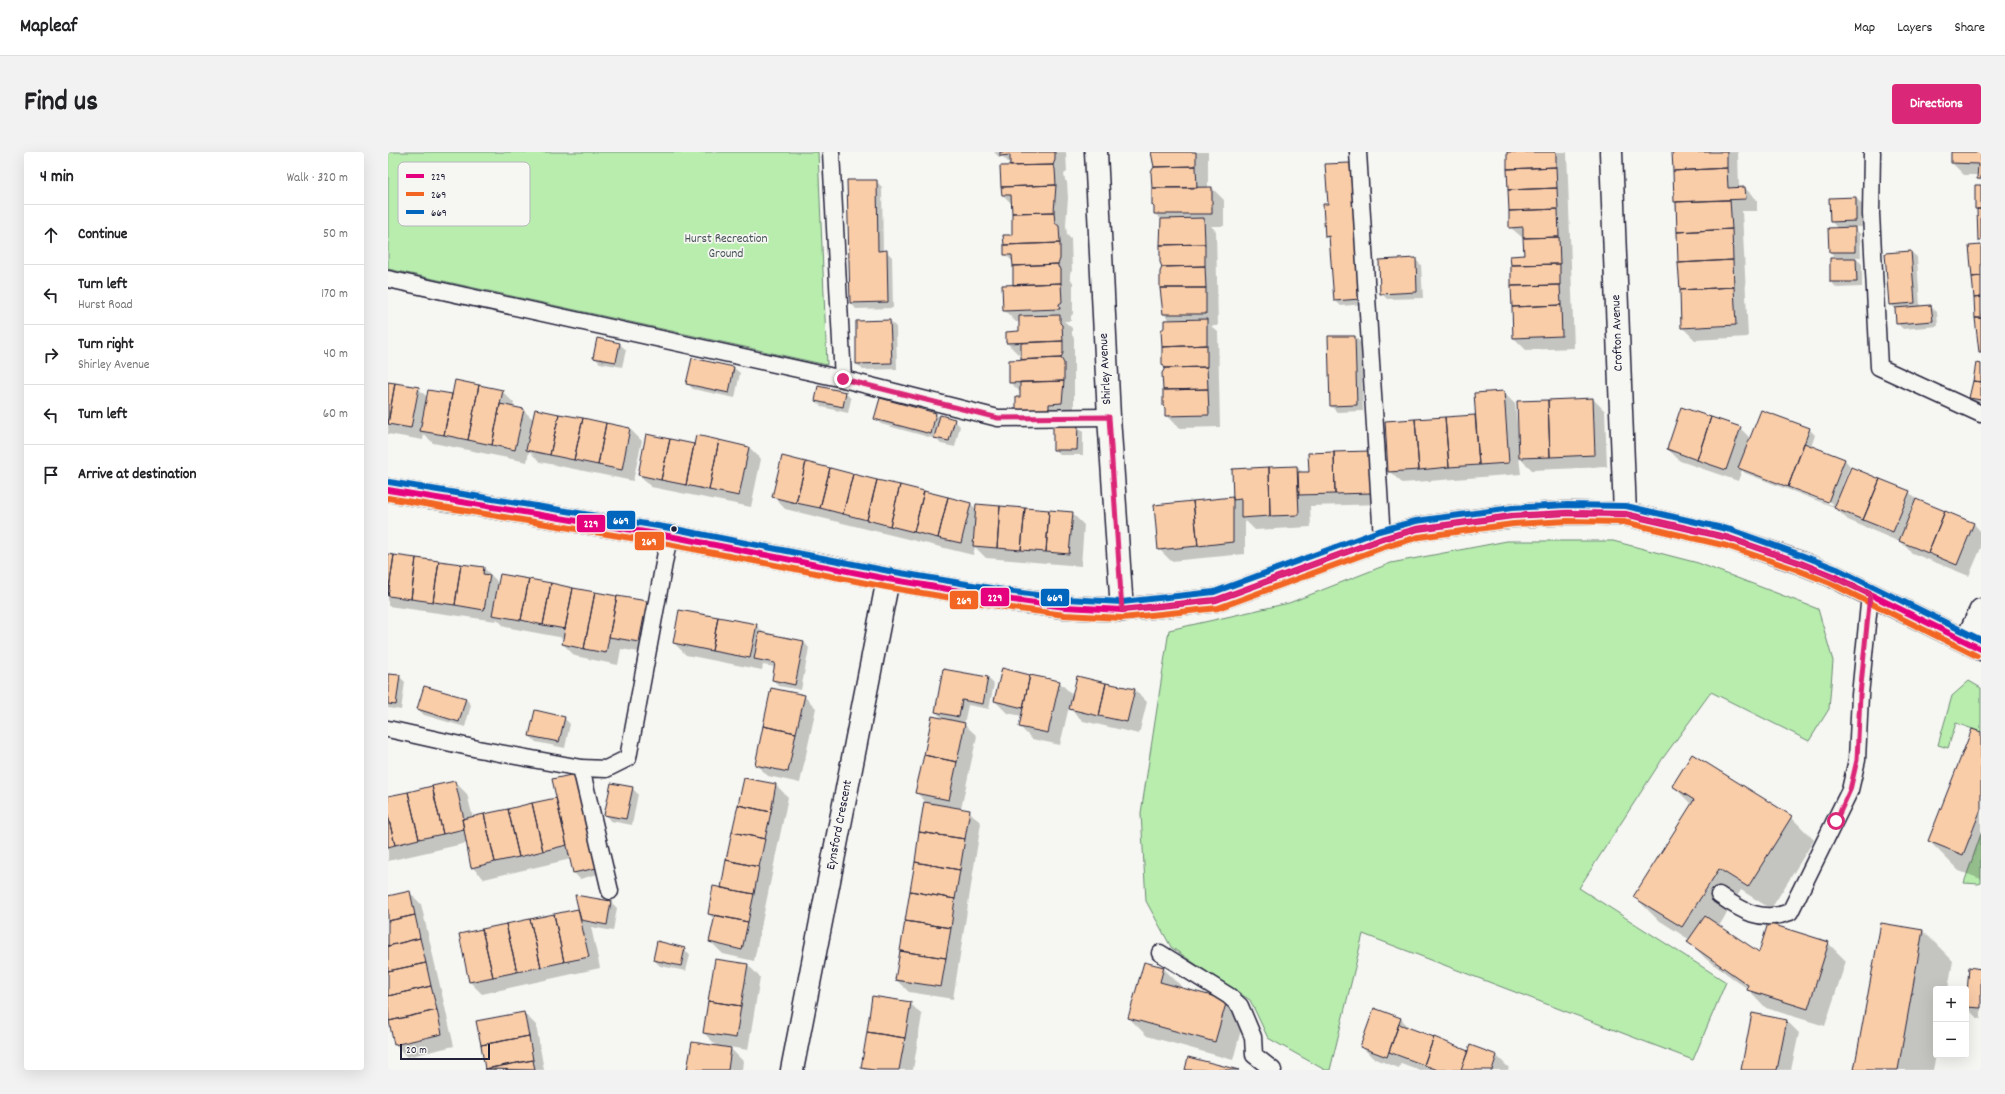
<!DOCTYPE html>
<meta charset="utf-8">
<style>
:root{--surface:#fff;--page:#f2f2f2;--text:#202124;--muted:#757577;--line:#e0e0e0;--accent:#db2777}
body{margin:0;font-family:Dekko,sans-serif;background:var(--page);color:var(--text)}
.controls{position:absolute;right:12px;bottom:12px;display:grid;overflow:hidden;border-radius:4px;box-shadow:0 4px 16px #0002}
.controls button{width:36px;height:36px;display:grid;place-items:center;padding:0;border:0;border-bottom:1px solid var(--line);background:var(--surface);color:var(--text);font:20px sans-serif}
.scale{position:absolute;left:12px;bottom:10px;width:90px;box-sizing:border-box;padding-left:4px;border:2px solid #22223b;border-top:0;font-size:11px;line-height:14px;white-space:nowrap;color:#22223b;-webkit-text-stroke:3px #f6f6f2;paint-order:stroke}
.stop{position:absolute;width:12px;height:12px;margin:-9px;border:3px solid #db2777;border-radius:50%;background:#fff}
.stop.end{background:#db2777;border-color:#fff;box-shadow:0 1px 4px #0008}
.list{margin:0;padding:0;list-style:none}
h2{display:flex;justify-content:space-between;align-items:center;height:52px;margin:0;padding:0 16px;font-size:17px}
h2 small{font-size:13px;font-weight:400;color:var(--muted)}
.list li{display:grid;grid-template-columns:26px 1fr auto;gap:12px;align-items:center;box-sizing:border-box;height:60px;padding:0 16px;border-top:1px solid var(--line)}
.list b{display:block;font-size:15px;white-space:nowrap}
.list p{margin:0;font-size:13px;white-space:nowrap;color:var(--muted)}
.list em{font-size:13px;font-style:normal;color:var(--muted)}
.icon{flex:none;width:22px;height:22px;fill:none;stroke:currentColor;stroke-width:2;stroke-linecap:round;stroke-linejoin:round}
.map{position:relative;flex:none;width:1593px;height:918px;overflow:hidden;border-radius:4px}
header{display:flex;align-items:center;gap:24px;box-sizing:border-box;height:56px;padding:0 20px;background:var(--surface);border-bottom:1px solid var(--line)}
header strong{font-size:19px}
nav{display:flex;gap:22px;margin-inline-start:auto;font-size:14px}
.intro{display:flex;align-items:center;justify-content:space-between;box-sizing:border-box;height:96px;padding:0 24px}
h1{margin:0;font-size:28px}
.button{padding:10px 18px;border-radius:4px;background:var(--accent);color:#fff;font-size:14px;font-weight:700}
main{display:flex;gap:24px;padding:0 24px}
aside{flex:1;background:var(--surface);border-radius:4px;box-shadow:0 4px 16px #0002}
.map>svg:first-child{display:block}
.green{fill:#b8edae;stroke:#6d8874}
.shadow{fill:#0003;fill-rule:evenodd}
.building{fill:#facda9;stroke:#22223b}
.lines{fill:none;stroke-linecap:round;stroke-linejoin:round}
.lane-casing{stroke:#22223b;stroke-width:19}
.street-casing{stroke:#22223b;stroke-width:25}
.secondary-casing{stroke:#22223b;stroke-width:25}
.primary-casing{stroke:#22223b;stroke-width:25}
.lane{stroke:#f6f6f2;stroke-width:16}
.street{stroke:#f6f6f2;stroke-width:22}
.secondary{stroke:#f6f6f2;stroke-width:22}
.primary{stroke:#f6f6f2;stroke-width:22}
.bus-1-casing{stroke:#f6f6f2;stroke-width:9}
.bus-2-casing{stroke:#f6f6f2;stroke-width:9}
.bus-3-casing{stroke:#f6f6f2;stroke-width:9}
.bus-1{stroke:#e5007d;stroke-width:6}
.bus-2{stroke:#f26522;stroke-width:6}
.bus-3{stroke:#0065bd;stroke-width:6}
.route{stroke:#db2777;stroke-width:5}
.bus-dot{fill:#22223b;stroke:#f6f6f2;stroke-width:1.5}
.labels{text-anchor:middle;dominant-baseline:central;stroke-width:3.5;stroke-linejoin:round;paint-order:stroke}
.park-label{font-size:13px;fill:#485558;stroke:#f6f6f2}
.street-label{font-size:13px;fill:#22223b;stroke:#f6f6f2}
.key{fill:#f6f6f2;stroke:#b6b6bb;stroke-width:1}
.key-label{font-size:11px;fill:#22223b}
.line-badge{stroke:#f6f6f2;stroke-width:1.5}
.badge-label{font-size:11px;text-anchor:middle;font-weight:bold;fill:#fff}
</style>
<header>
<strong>Mapleaf</strong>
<nav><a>Map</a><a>Layers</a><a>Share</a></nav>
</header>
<div class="intro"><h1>Find us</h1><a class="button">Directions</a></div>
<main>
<aside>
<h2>4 min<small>Walk · 320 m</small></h2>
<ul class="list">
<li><svg class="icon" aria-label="ahead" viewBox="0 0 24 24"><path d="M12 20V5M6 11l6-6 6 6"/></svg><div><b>Continue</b></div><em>50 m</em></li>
<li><svg class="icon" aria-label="left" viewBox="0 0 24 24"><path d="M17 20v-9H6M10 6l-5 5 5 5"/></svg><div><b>Turn left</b><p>Hurst Road</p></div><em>170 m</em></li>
<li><svg class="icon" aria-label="right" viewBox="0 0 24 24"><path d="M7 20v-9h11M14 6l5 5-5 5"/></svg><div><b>Turn right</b><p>Shirley Avenue</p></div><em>40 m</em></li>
<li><svg class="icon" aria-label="left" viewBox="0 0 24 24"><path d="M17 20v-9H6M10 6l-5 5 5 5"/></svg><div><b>Turn left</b></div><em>60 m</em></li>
<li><svg class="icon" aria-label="arrive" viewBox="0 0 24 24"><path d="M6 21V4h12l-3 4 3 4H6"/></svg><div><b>Arrive at destination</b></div></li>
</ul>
</aside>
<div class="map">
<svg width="1593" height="918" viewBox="0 0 1593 918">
<rect width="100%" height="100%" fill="#f6f6f2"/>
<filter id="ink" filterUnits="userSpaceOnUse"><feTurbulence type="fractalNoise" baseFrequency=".025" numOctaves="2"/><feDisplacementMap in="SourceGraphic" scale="8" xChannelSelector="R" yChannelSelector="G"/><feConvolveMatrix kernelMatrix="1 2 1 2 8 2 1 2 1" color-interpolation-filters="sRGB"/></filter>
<g filter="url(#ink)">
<path class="green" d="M0 0H430L439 213 0 117Z
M1119 389H1225L1310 411 1430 457 1445 509 1441 557 1421 589 1323 540 1275 606 1191 736 1338 830 1305 908 975 782 942 918H937L880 886 862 848 826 825 783 795 758 749 753 661 781 478 901 451 1003 411Z
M1581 529 1593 536V580L1568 571 1560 596 1550 593 1564 544Z
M1593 682V731L1590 732 1576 731Z"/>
<path class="shadow" d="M606 0H678L679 20 676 22 677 28 679 30 680 46 678 72 679 83 683 87 684 119 682 121V127L685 130V162L683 164V169H676L684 176V183L686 186V263L689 274 695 280V303H672L666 297V272L633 246V241L622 230 634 209V203H631L619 191 632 180V170H628L616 158 626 134 625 110 617 102 625 84 624 52 615 43 623 13 615 5H611Z
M764 0H820V36H824L836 48V74H823L828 79 830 174H823L830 180 832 275 791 276 778 263V220L783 169 776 162V155L774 152 773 120 775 118 774 68 767 62V12L764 10Z
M1120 0H1179L1186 196 1138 198 1126 186 1137 104 1136 87 1122 75Z
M1285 0H1350L1351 36H1357L1369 48V59H1354L1360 185 1307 188 1294 175Z
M1564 0H1593V29L1590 27V23H1576L1564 11Z
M961 12 967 18 978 152 953 154 947 148 943 90 938 85 941 53Z
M488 29 494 35 495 99H498L504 105 505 156 468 157 463 151Z
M1468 46 1474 52V75H1465L1472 82 1473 105H1466L1474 112V135L1449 136 1443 130 1449 107 1442 100 1450 77 1443 69Z
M1523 100 1529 105 1532 155 1543 154 1549 160 1550 174 1515 177 1509 171 1508 158 1502 152Z
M1027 107 1033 113 1035 146 999 147 993 141Z
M502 169 508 175 509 217 475 218 469 212Z
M967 185 973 191 975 259 949 260 943 254Z
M210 188 232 192 238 198 234 215 212 211 206 205Z
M1593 213V256L1583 246Z
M346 216 352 221 347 246 305 237 299 231Z
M0 231 30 236 40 246 41 239 65 243 114 239 126 251 125 256 135 258 146 268 242 277 254 289 245 329 152 310 141 299 139 310 45 291 36 282 35 288 0 282Z
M1115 240 1127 252 1130 283 1205 247 1217 259 1219 315 1144 318 1131 305 1133 322 1014 331 1001 319 998 270 1088 264Z
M458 241 463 247 460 261 434 255 428 249Z
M548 262 552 266 566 268 572 274 567 295 553 292 548 287 493 272 487 267Z
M1352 276 1363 287 1421 277 1427 283 1423 295 1457 308 1462 314 1454 334 1521 340 1531 350 1586 372 1593 380V396L1581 424 1524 401 1514 391 1460 368 1446 355 1357 321 1354 318 1350 329 1292 309 1280 297ZM1357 317 1445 351 1444 353 1357 319Z
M259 283 307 293 361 295 373 307 363 355 263 335 251 323Z
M982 300 995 352 922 354 923 375 867 378 857 368V402L783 409 771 397 846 346 909 315 915 321H922Z
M385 344 583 352 589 358 684 361 696 373 693 414 598 406 587 395 585 403 397 357Z
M0 403 96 416 108 428 111 434 258 450 270 462 263 502 233 497 230 513 187 504 175 492 176 486 117 475 109 467 108 469 0 454Z
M368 473 378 483 416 490 421 496 413 538 391 534 385 528 387 515 375 513 374 518 298 503 286 491Z
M614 517 671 530 684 542 672 593 644 587 632 575 634 564 619 561 607 549Z
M556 518 600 526 606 532 601 557 580 553 576 572 589 584 573 657 581 659 593 671 565 847 521 840 508 828 540 652 529 641 555 567 548 560Z
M0 523 11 524 17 530 13 558 0 556Z
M747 538 759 550 751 582 695 569 682 557Z
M416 544 428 556 412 631 380 624 368 612Z
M78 547 83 553 77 575 36 563 30 557Z
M176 566 182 572 177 596 148 590 142 584Z
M1593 581V727L1571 719 1541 689Z
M356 627 388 633 400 645 366 809 335 802 323 790 327 768 321 762 334 737Z
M67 630 79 642 85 666 168 647 214 721 192 727 186 721 183 707 96 727 84 715 79 691 0 709V645ZM170 660H172L176 687Z
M1285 634 1403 665 1426 688 1383 757 1353 738 1331 774 1371 802 1440 791 1458 809 1437 874 1378 856 1360 837 1318 807 1301 790 1302 788 1269 767 1247 745 1304 653Z
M244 636 250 642 244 673 223 669 217 663Z
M21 740 33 752 66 894 19 905 7 893 0 860V745Z
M223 750 229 756 225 779 203 775 212 816 94 842 82 830 190 758 192 760Z
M1493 772 1535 779 1565 809 1560 837H1548V903L1545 918H1467Z
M296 797 302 803 298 819 272 814 266 808Z
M360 813 372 825 360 898 341 895 355 909 354 918H300L330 895 316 881Z
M775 816 793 834 792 836 839 849 856 867 845 908 759 884 741 866Z
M1582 816 1593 818V867L1589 866 1578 855Z
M522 851 534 863 525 918H476L474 915Z
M987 858 1013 867 1024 878 1080 900 1083 894 1109 904 1121 916 1120 918H1032L1013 911 1011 916 985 906 973 894Z
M136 861 148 873 156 918H98L89 870Z
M1399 869 1411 881 1403 918H1354Z"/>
<path class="building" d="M612 0H667V8L665 13 622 14V3L612 4Z
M763 0H808V14L766 15Z
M1119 0H1168V15L1119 17Z
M1284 0H1339V16L1285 19Z
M1563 0H1593V27H1589L1590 12 1563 11Z
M962 11 972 147 946 149 941 84 937 85 935 52H940L937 12Z
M665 13 667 17 668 33 613 35 612 14Z
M808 14 809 36H764L763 20 766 15Z
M1168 15 1169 36 1120 38 1119 17Z
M1339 16 1340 36 1357 35 1358 47 1286 50 1285 19Z
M459 28H489L490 99 499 98 500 150 462 151Z
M668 33 666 60 624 61 623 43H614L613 35Z
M1587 33H1593V57H1587Z
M824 35V62H766V55L764 53V36Z
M1169 36 1170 57 1121 59 1120 38Z
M1468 45V69L1442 70 1441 46Z
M1342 48 1344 77 1289 80 1288 50Z
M1170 57 1171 85 1135 86V75L1121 76V59Z
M1589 57H1593V89H1590Z
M666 60 667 71 671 74 672 91 616 93 615 83H624V61Z
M816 66 817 92 772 93 773 67Z
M1467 75V100H1441L1440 76Z
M1344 77 1345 108 1290 111 1289 80Z
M1171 85 1172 112 1123 113 1122 104 1136 103 1135 86Z
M672 91V107L670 112 625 114 624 103H616V93Z
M817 92V114L774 115 772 110V93Z
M1593 93V124L1584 125 1581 94Z
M1523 99 1527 151 1501 153 1497 101Z
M1028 106 1029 140 992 142 991 108Z
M1442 106H1468L1469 130H1442Z
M1345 108 1346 135 1292 138 1290 111Z
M670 112V115L673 117V131L625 133V114Z
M1172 112V133L1123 134V113Z
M817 114 818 136H772V120L774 115Z
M1593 124V145L1586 146 1584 125Z
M673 131 674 150 671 152 672 157 615 159 614 133Z
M1172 133 1173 153 1124 155 1123 134Z
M1346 135 1348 173 1293 176 1292 138Z
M772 136H818V162H775Z
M1593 145V166H1587L1586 146Z
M1173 153 1174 184 1125 186 1124 155Z
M1543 153 1545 169 1508 172 1507 156Z
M672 163V171L674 173 675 189 618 191V180L631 179V164Z
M1587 166H1593V200H1591Z
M819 167V193L774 195 773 178 776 176V168Z
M502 168 504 211 468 212V169Z
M940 184H967L969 253 942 254Z
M209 186 232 191 228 210 205 206Z
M675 189V201L673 206 633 208V191Z
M819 193V215L777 216 774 212V195Z
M304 206 346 215 341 241 298 232Z
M673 206 676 211V229L621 231V208Z
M1588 211 1593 212V230L1585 229Z
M819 215 820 237 775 238 774 221 777 216Z
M67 228 91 233 80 288 56 283Z
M676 229 674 251 661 252V260L628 261V245H632V230Z
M1585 229 1593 230V248L1581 246Z
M0 230 7 231 0 272Z
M7 231 31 235 23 276 0 272Z
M91 233 115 238 104 293 80 288Z
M430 234 458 240 455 255 427 249Z
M820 237 821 263 777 264V256L775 254V238Z
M40 238 64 242 56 283 32 279Z
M1116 239 1121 311 1091 313 1086 241Z
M492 246 548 261 543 282 486 267Z
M1205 246 1207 303 1162 305 1160 248Z
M1160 248 1162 305 1131 306 1129 249Z
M112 252 136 257 127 298 104 293Z
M1293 255 1323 265 1309 308 1279 297Z
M147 257 171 262 162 303 138 298Z
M1373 258 1422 276 1400 335 1350 316Z
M171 262 195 266 186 308 162 303Z
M552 263 567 267 561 289 546 286Z
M1087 263 1091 313 1061 315 1057 265Z
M1057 265 1061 315 1031 318 1027 267Z
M1323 265 1353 275 1338 318 1309 308Z
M195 266 218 271 210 313 186 308Z
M1027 267 1031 318 1000 320 997 269Z
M218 271 242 276 234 318 210 313Z
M665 273H690L689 298H665Z
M258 282 282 287 273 328 250 323Z
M308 283 331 288 321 338 298 333Z
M282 287 306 292 298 333 273 328Z
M331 288 361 295 351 344 321 338Z
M1416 291 1457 307 1440 350 1400 335Z
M982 299 984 341 947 342 946 300Z
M946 300 947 342 911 343 910 320H921L920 301Z
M394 304 418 310 408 351 384 345Z
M418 310 442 316 432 356 408 351Z
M909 314 911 363 882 364 881 315Z
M881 315 882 364 853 366V347L845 348 844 317Z
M1463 315 1492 327 1475 368 1446 356Z
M442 316 465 322 455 362 432 356Z
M465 322 489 328 479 368 455 362Z
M1492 327 1522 339 1505 380 1475 368Z
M489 328 512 333 502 374 479 368Z
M512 333 536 339 526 380 502 374Z
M536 339 560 345 550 386 526 380Z
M560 345 583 351 573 391 550 386Z
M845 345V390L810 394 805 349Z
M1528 347 1557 359 1540 401 1511 389Z
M805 349 810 394 770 398 766 353Z
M588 352 612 354 609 396 585 394Z
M612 354 637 356 633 398 609 396Z
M637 356 661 358 658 400 633 398Z
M661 358 685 360 681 402 658 400Z
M1557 359 1586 371 1569 413 1540 401Z
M0 402 6 403 0 444Z
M6 403 28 406 23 447 0 444Z
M28 406 51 409 45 450 23 447Z
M51 409 73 412 67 453 45 450Z
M73 412 96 415 95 422 102 423 96 458 67 453Z
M112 422 141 427 133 468 104 463Z
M141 427 163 431 155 473 133 468Z
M163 431 185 436 177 477 155 473Z
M185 436 207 440 196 497 174 492Z
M207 440 229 444 218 501 196 497Z
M229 444 259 449 251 490 221 485Z
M291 458 330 465 324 499 285 491Z
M330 465 369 472 362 506 324 499Z
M371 480 416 489 407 533 384 528 387 511 366 507Z
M614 516 642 523 635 556 606 549Z
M555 517 600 525 595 552 574 548 571 565 547 560Z
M0 522 12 523 8 553 0 552Z
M642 523 672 529 660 581 631 575Z
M689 524 718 531 711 564 681 557Z
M718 531 747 537 739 570 711 564Z
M36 534 78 546 71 570 29 557Z
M383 536 417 543 408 581 375 574Z
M147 558 177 565 171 590 141 584Z
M544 564 577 571 569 610 536 603Z
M375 574 408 581 400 620 367 613Z
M1584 577 1593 580V657L1575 703 1540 689Z
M1304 602 1404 664 1360 735 1331 717 1294 775 1245 745 1306 648 1284 634Z
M536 603 569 610 561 648 527 641Z
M188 622 209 716 185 721 164 627Z
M356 626 388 632 383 660 350 653Z
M67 629 76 667H74L76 677 55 682 44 634Z
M223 631 245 635 238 667 216 663Z
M44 634 55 682 31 687 20 640Z
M20 640 31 687 7 693 0 664V644Z
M168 646 179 693 155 699 144 651Z
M536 650 582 658 577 687 531 680Z
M144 651 155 699 131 705 120 657Z
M350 653 383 660 377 687 344 680Z
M120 657 131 705 107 710 96 662Z
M96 662 107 710 83 716 74 667Z
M0 664 7 693 0 695Z
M344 680 377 687 371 715 338 708Z
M531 680 577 687 572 718 527 710Z
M338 708 371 715 366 742 333 736Z
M527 710 572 718 567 747 522 739Z
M325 734 366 742 360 770 320 762Z
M22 739 27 763 0 769V744Z
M522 739 567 747 563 776 517 769Z
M187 743 223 749 219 773 193 768Z
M190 757 201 805 176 810 166 762Z
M166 762 176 810 153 815 142 767Z
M27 763 32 786 0 794V769Z
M327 763 360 770 354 798 321 790Z
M1317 764 1371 800 1380 771 1441 790 1420 857 1359 838 1360 833 1299 790Z
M142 767 153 815 129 820 118 772Z
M517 769 563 776 558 806 512 799Z
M1493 771 1535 778 1510 918H1466Z
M118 772 129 820 105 825 94 777Z
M94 777 105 825 81 830 71 782Z
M32 786 38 811 0 819V794Z
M269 789 297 796 293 814 265 808Z
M512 799 558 806 553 835 507 828Z
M327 807 360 812 353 854 320 849Z
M756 810 776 815 772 830 839 848 827 890 740 866Z
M38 811 43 834 0 844V819Z
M1581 815 1593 817V856L1578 855Z
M43 834 49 858 1 869 0 844Z
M484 844 523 850 517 886 479 880Z
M320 849 353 854 348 886 315 881Z
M986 856 1013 866 999 905 972 895Z
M49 858 54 882 6 893 1 869Z
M136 860 141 884 93 893 88 869Z
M1364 861 1399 868 1389 918H1353Z
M1011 872 1046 885 1036 913 1001 900Z
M479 880 517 886 511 918H486L473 916Z
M141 884 145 908 97 917 93 893Z
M1046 885 1080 899 1073 918H1050L1036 913Z
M304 890 343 896 340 918H299Z
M1082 893 1109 903 1104 918H1073Z
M800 905 851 918H797Z
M145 908 147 918 97 917Z"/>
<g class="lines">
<g class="lane-casing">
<path id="lane" d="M443 0 455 227 610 266 721 265
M970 0 994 387
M1484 0 1483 62 1491 215 1593 262
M0 127 455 227
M0 577 90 597 193 616 218 617 240 606 281 384
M193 616 222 739
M1331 743C1354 759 1373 771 1402 760L1462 638 1469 608 1472 543 1482 442
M772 801 841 844 852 854 865 885 866 903 885 918"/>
</g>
<g class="street-casing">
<path id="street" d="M708 0 721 265 734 458
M1223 0 1237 362
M404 918 500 427"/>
</g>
<g class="secondary-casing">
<path id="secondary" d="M1578 489 1593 458"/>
</g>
<g class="primary-casing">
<path id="primary" d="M0 338 281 384 500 427 625 448 677 455 734 458 828 448 994 387 1029 377 1124 364 1179 361 1237 362 1341 386 1410 410 1445 424 1593 497"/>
</g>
<use href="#lane" class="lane"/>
<use href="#street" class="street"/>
<use href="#secondary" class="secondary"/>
<use href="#primary" class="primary"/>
<g class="bus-1-casing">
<path id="bus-1" d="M0 338 281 384 500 427 625 448 677 455 734 458 828 448 994 387 1029 377 1124 364 1179 361 1237 362 1341 386 1410 410 1445 424 1593 497"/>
</g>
<g class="bus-2-casing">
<path id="bus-2" d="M0 346 280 392 498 435 624 456 677 463 734 466 830 456 996 395 1031 385 1125 372 1179 369 1236 370 1339 394 1407 417 1442 431 1589 504"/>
</g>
<g class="bus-3-casing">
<path id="bus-3" d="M1 330 282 376 501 419 626 440 678 447 734 450 826 440 991 379 1028 369 1124 356 1179 353 1238 354 1343 378 1413 403 1449 417 1593 488"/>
</g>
<use href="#bus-1" class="bus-1"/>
<use href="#bus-2" class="bus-2"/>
<use href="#bus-3" class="bus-3"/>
</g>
</g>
<g class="lines" filter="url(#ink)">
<path class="route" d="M455 227 610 266 721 265 734 458 828 448 994 387 1029 377 1124 364 1180 361 1237 362 1341 386 1410 410 1482 442 1472 543 1469 608 1462 638 1448 669"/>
</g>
<circle class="bus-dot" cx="286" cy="377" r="3.5"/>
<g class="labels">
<g class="park-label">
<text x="338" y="87">Hurst Recreation<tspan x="338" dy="15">Ground</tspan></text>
</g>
<g class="street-label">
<text transform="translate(1230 181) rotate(-92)">Crofton Avenue</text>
<text transform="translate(718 217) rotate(-93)">Shirley Avenue</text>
<text transform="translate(452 673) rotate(-79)">Eynsford Crescent</text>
</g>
</g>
<rect x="10" y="10" width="132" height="64" rx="6" class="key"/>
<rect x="18" y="22" width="18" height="4" fill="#e5007d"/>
<rect x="18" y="40" width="18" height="4" fill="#f26522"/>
<rect x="18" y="58" width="18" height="4" fill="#0065bd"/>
<g class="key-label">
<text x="43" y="28">229</text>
<text x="43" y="46">269</text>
<text x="43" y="64">669</text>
</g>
<g class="line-badge">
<rect x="218" y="358" width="30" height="20" rx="4" fill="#0065bd"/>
<rect x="188" y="362" width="30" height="19" rx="4" fill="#e5007d"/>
<rect x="246" y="379" width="31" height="20" rx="4" fill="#f26522"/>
<rect x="592" y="435" width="30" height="20" rx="4" fill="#e5007d"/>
<rect x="652" y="436" width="30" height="19" rx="4" fill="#0065bd"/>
<rect x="561" y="438" width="30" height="20" rx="4" fill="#f26522"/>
</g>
<g class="badge-label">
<text x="233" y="372">669</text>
<text x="203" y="375">229</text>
<text x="261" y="393">269</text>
<text x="607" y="449">229</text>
<text x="667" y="449">669</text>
<text x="576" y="452">269</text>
</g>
</svg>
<div class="controls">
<button>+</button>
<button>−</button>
</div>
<div class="scale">20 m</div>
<div class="stop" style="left:1448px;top:669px"></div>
<div class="stop end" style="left:455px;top:227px"></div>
</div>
</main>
